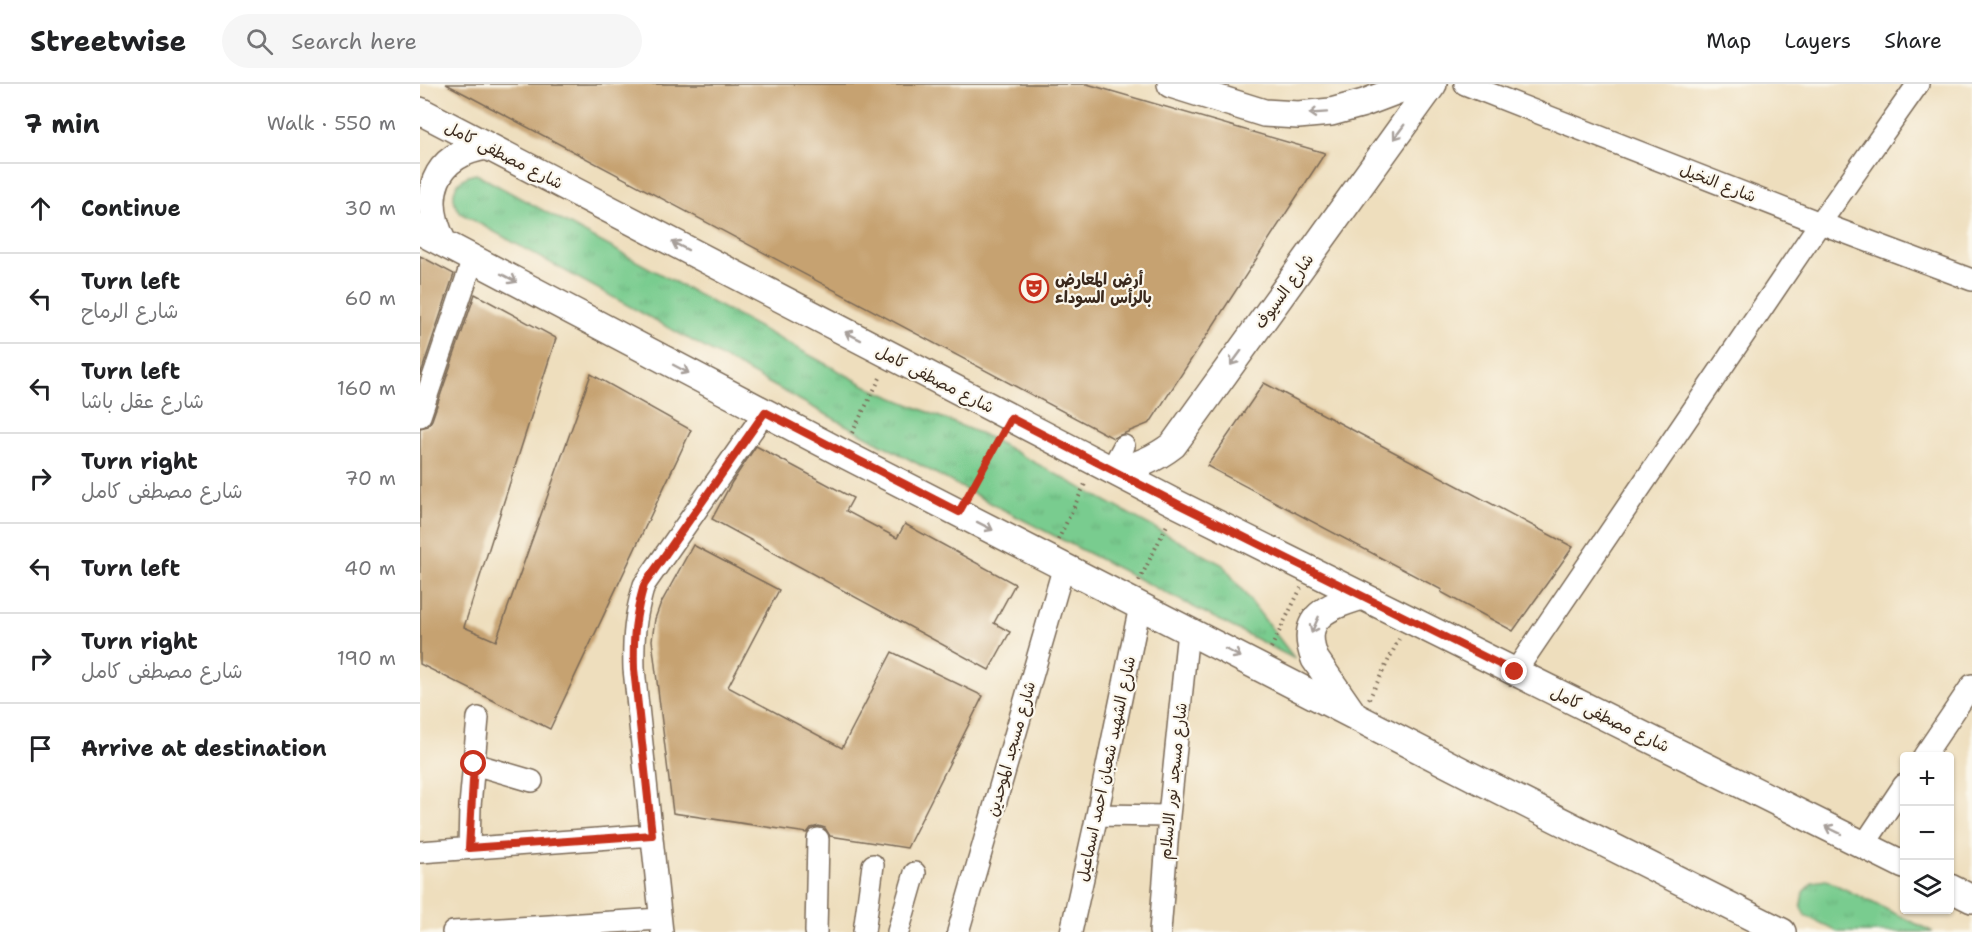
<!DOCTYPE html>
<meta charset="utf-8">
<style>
:root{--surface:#fff;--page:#f6f6f6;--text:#202124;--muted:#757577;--line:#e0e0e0}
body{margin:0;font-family:"Shantell Sans","Playpen Sans Arabic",sans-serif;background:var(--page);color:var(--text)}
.controls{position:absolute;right:18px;bottom:18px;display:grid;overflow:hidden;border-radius:6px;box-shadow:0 2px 4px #0004}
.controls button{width:54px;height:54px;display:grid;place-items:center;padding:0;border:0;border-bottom:2px solid var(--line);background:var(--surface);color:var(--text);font:30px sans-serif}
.stop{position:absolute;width:18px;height:18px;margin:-14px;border:4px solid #c8321e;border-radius:50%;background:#fff}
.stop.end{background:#c8321e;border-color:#fff;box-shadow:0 2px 6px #0008}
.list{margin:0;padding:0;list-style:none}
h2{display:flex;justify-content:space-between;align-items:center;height:78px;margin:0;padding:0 24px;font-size:26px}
h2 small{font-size:20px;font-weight:400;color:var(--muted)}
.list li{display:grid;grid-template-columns:39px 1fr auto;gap:18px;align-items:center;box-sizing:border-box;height:90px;padding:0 24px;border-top:2px solid var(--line)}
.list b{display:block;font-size:22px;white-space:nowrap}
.list p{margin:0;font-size:20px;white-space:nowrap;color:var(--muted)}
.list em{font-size:20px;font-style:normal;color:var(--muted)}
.icon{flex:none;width:33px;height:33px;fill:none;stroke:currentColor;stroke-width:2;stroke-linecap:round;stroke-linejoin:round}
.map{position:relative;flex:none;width:1552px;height:848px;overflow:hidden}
header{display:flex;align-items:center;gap:36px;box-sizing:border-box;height:84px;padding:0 30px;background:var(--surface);border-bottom:2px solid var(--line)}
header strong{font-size:28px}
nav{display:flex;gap:33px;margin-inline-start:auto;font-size:21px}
.search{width:420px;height:54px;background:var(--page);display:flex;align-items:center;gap:15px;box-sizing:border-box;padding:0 21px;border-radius:33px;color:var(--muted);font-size:22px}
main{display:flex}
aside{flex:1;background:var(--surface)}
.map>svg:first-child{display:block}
.grass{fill:url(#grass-tufts);stroke:#5a7b56;stroke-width:1.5}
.building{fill:#c6a271}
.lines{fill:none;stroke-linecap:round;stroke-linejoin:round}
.minor-casing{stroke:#7a6956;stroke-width:24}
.major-casing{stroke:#7a6956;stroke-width:30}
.path{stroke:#7a6956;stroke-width:4;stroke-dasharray:1.5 4.5;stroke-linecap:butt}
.minor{stroke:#fff;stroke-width:21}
.major{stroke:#fff;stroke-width:27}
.oneway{stroke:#a79f9a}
.route{stroke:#c8321e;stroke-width:8}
.labels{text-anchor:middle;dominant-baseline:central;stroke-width:4.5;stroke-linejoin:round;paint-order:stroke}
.street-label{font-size:16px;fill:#3b2a1e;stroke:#fbf7ec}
.poi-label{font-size:16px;font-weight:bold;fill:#3b2a1e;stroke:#fbf7ec;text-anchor:start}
</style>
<header>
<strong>Streetwise</strong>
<div class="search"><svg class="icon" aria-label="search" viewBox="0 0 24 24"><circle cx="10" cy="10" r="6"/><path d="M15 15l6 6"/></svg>Search here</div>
<nav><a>Map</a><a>Layers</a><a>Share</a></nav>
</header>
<main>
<aside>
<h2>7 min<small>Walk · 550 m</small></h2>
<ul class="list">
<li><svg class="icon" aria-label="ahead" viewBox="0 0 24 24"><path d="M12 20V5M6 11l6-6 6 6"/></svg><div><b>Continue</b></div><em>30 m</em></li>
<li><svg class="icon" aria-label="left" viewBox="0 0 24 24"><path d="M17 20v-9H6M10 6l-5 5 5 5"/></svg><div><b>Turn left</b><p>شارع الرماح</p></div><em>60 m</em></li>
<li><svg class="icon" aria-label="left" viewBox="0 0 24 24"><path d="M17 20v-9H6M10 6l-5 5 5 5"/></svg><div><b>Turn left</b><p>شارع عقل باشا</p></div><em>160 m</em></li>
<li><svg class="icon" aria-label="right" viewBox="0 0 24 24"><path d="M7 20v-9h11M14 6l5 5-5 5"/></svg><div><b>Turn right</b><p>شارع مصطفى كامل</p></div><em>70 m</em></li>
<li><svg class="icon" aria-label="left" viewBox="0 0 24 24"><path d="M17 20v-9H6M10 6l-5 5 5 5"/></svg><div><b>Turn left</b></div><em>40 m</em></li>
<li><svg class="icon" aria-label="right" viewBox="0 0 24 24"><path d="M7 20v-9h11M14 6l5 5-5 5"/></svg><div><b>Turn right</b><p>شارع مصطفى كامل</p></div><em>190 m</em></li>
<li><svg class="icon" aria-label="arrive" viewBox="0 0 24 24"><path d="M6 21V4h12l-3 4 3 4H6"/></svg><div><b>Arrive at destination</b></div></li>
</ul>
</aside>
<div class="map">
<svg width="1552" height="848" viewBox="0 0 1552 848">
<defs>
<pattern id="grass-tufts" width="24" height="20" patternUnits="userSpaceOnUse" patternTransform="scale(1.5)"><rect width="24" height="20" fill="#79cc8f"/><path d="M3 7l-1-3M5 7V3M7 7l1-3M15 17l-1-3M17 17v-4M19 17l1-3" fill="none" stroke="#6aaf7b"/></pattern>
</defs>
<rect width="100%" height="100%" fill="#fbf7ec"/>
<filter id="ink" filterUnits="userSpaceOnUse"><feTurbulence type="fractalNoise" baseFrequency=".0167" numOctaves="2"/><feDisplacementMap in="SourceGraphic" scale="12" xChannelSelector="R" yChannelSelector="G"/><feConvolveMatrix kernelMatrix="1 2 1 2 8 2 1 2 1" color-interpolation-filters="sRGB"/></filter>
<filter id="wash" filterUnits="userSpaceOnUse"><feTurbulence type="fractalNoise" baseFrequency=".008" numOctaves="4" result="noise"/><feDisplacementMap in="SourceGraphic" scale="24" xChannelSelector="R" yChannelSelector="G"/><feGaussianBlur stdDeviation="1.35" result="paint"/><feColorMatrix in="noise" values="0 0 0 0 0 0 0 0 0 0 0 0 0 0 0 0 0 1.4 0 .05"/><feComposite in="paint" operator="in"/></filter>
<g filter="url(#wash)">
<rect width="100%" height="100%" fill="#eedebd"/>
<path class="grass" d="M56 90 452 305 566 352 803 481 875 575 580 424 396 325 40 129C28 111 34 94 56 90Z
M1406 796 1513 848H1418L1386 832 1381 821 1383 808 1393 798Z"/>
<g id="blocks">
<path class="building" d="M26 0H667L905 69 730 339 693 354Z
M0 172 34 190 0 292Z
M55 210 136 254 44 543 76 557 171 290 271 346 130 645 0 580V344L8 342 12 336Z
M844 299 1153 463 1093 547 1021 508 1022 506 787 382Z
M336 362 433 414 426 427 477 454 485 440 595 500 574 539 590 548 569 586 292 435 312 398Z
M273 461 359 506 308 603 422 664 472 568 563 612 487 764 410 752 405 744 399 742 391 744 387 749 253 729 232 556 235 535 240 521Z"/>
</g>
</g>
<g filter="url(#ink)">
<use href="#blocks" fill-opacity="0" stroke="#7a6956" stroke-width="1.5"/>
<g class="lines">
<g class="minor-casing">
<path id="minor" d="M1045 0 1400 139 1552 196
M0 332 53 175
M691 386 704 362
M1095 588 1400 139 1498 0
M1504 672 1552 601
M54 680 112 697
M677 731 749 732
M1444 761 1484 701
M49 764 50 722 58 634
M0 768 232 751
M33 848 240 835
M242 848 214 585C213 553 215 532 224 501L345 328
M396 848 398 755
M444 848 453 781
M478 848 495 789
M538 848 644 482
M651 848 677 731 720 522
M740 848 749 732 768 547"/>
</g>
<g class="major-casing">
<path id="major" d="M751 0 844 29 878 31 911 28 944 19 994 0
M0 27 757 420 1484 781
M0 147 422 369 1059 696 1362 848
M23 159C0 113 13 70 67 62
M694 387C716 383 735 375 753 361L1013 0
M933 630 895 575C878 532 909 522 942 512
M1530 804 1552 815"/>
</g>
<path class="path" d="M432 349 461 292
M549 409 580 353
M638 456 666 398
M719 497 748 439
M851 564 881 504
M949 615 979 555"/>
<use href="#minor" class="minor"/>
<use href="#major" class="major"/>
</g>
<defs><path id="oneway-shaft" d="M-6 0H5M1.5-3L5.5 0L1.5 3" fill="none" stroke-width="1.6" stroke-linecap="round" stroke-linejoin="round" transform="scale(1.5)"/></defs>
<g class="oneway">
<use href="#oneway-shaft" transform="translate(898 29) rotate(176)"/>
<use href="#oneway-shaft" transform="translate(979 48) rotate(126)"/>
<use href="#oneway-shaft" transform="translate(260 162) rotate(-153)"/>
<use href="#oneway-shaft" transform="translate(89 194) rotate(28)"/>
<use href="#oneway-shaft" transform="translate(433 252) rotate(-153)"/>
<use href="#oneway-shaft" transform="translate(816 274) rotate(126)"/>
<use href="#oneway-shaft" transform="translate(261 285) rotate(28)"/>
<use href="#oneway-shaft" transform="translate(565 442) rotate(27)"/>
<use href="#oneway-shaft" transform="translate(895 541) rotate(114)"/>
<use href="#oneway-shaft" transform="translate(813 569) rotate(27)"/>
<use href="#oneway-shaft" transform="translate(1413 746) rotate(-154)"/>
</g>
</g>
<g class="lines" filter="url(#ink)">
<path class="route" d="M54 680 49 764 232 751 214 585C213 553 215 532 224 501L345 328 539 428 591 334 758 420 1095 588"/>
</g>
<defs>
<g id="theatre-ring" transform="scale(1.5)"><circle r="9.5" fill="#fbf7ec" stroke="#c8321e" stroke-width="1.5"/><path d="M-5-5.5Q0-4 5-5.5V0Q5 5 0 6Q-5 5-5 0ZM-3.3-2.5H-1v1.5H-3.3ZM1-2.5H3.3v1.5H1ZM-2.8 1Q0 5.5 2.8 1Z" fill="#c8321e"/></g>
</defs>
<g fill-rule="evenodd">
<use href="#theatre-ring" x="614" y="204"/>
</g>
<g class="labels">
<g class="street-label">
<text transform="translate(84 71) rotate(27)">شارع مصطفى كامل</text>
<text transform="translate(1298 99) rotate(21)">شارع النخيل</text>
<text transform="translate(864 207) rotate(-54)">شارع السيوف</text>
<text transform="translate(515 295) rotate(27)">شارع مصطفى كامل</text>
<text transform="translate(1190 635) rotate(26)">شارع مصطفى كامل</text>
<text transform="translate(591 665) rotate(-74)">شارع مسجد الموحدين</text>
<text transform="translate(686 685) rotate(-78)">شارع الشهيد شعبان احمد اسماعيل</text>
<text transform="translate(753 697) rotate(-84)">شارع مسجد نور الاسلام</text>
</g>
<g class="poi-label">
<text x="635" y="195">أرض المعارض<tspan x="635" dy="18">بالرأس السوداء</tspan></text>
</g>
</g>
</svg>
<div class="controls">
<button>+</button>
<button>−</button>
<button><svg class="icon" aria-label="layers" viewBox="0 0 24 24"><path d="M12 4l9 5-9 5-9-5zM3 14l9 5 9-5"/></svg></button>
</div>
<div class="stop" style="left:54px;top:680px"></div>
<div class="stop end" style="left:1095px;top:588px"></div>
</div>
</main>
